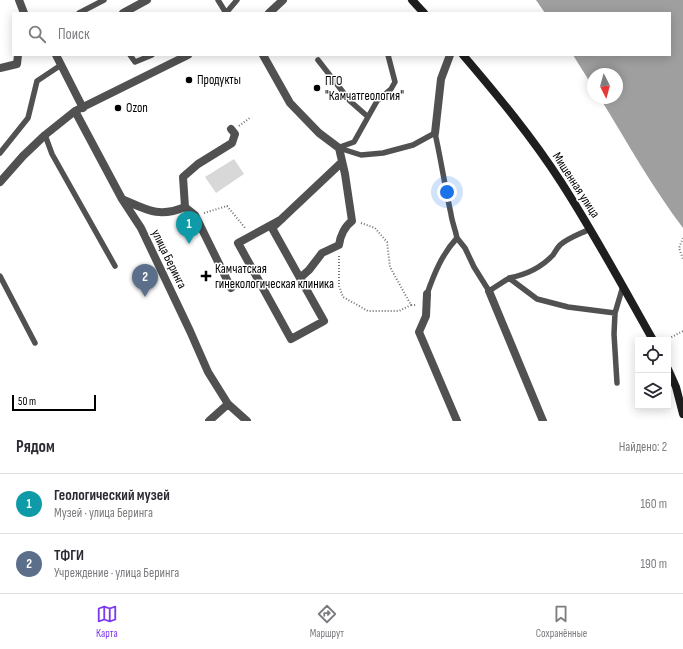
<!DOCTYPE html>
<html lang="ru">
<meta charset="utf-8">
<style>
:root{--surface:#fff;--page:#f2f2f3;--text:#2b2b33;--muted:#7c7c81;--line:#e1e1e2;--accent:#7c3aed}
body{margin:0;font-family:"Sofia Sans Condensed",sans-serif;background:var(--page);color:var(--text)}
.controls{position:absolute;right:12px;bottom:12px;display:grid;overflow:hidden;border-radius:0px;box-shadow:0 2px 10px #0003}
.controls button{width:36px;height:36px;display:grid;place-items:center;padding:0;border:0;border-bottom:1px solid var(--line);background:var(--surface);color:var(--text);font:20px sans-serif}
.compass{position:absolute;left:587px;top:68px;width:36px;height:36px;border-radius:50%;background:var(--surface);box-shadow:0 2px 10px #0003;rotate:174deg}
.scale{position:absolute;left:12px;bottom:10px;width:84px;box-sizing:border-box;padding-left:4px;border:2px solid #000;border-top:0;font-size:11px;line-height:14px;white-space:nowrap;color:#000;-webkit-text-stroke:3px #fff;paint-order:stroke}
.you{position:absolute;left:447px;top:192px;width:14px;height:14px;margin:-10px;border:3px solid #fff;border-radius:50%;background:#1a73e8;box-shadow:0 0 0 6px #1a73e833}
.badge{display:grid;place-items:center;width:26px;height:26px;border-radius:50%;background:var(--accent);color:#fff;font-size:13px;font-weight:700}
.pin{position:absolute;translate:-50% -33px;filter:drop-shadow(0 1px 2px #0008)}
.pin::after{content:'';position:absolute;top:21px;width:14px;height:12px;background:inherit;clip-path:polygon(0 0,100% 0,50% 100%)}
.list{margin:0;padding:0;list-style:none}
h2{display:flex;justify-content:space-between;align-items:center;height:52px;margin:0;padding:0 16px;font-size:17px}
h2 small{font-size:13px;font-weight:400;color:var(--muted)}
.list li{display:grid;grid-template-columns:26px 1fr auto;gap:12px;align-items:center;box-sizing:border-box;height:60px;padding:0 16px;border-top:1px solid var(--line)}
.list b{display:block;font-size:15px;white-space:nowrap}
.list p{margin:0;font-size:13px;white-space:nowrap;color:var(--muted)}
.list em{font-size:13px;font-style:normal;color:var(--muted)}
.icon{flex:none;width:22px;height:22px;fill:none;stroke:currentColor;stroke-width:2;stroke-linecap:round;stroke-linejoin:round}
.map{position:relative;flex:none;width:683px;height:421px;overflow:hidden}
.search{position:absolute;background:var(--surface);box-shadow:0 2px 10px #0003;left:12px;right:12px;top:12px;height:44px;display:flex;align-items:center;gap:10px;box-sizing:border-box;padding:0 14px;border-radius:0px;color:var(--muted);font-size:15px}
.sheet{height:172px;background:var(--surface)}
nav{display:flex;justify-content:space-around;align-items:center;box-sizing:border-box;height:56px;border-top:1px solid var(--line);background:var(--surface);font-size:11px;color:var(--muted)}
nav a{display:grid;justify-items:center;gap:2px}
nav .on{color:var(--accent)}
.map>svg:first-child{display:block}
.green{fill:#d8d8d8}
.water{fill:#9f9f9f}
.lines{fill:none;stroke-linecap:round;stroke-linejoin:round}
.path{stroke:#737373;stroke-width:2;stroke-dasharray:1 2;stroke-linecap:butt}
.lane{stroke:#515151;stroke-width:5.5}
.street{stroke:#515151;stroke-width:8}
.secondary{stroke:#1e1e1e;stroke-width:8}
.poi-dot{fill:#000;stroke:#fff;stroke-width:1.5}
.labels{text-anchor:middle;dominant-baseline:central;stroke-width:3;stroke-linejoin:round;paint-order:stroke}
.poi-label{font-size:13px;fill:#000;stroke:#fff;text-anchor:start}
.street-label{font-size:13px;fill:#000;stroke:#fff}
</style>
<div class="map">
<svg width="683" height="421" viewBox="0 0 683 421">
<rect width="100%" height="100%" fill="#fff"/>
<path class="green" d="M234 159 244 174 216 193 205 177Z"/>
<path class="water" d="M536 0H683V228C652 187 627 142 600 98H617V74H593V87L573 55H670V13H545Z"/>
<g class="lines">
<path class="path" d="M239 126 251 117
M204 213 227 206 246 229
M361 223 375 228 387 242 390 267 411 305H417
M683 238 679 248 683 259
M339 256V286L343 297 368 311H399L411 305
M666 340 683 331"/>
<path class="lane" d="M218 0 226 13
M79 13 104 0
M226 13 237 0
M130 55 135 62 152 55
M318 60 350 101 367 116
M45 135 52 154 115 266
M340 147 354 142 377 101 391 89 395 82 388 55
M339 148 361 155 383 153 413 145 435 133C441 160 445 187 451 214 452 222 455 228 457 238 442 254 434 274 427 294
M0 153 28 118 37 81 61 65
M457 238 465 248 474 267 489 291 509 278 537 299 568 307 615 313
M0 276 35 343
M509 278C525 275 541 268 553 255 555 252 557 248 560 245 568 238 580 234 590 229
M617 383 614 334 615 313 623 286"/>
<path class="street" d="M19 0 24 13
M123 13 147 0
M269 13 283 0
M56 55 83 108
M263 55 290 103 319 133 339 148 345 174 352 221C345 226 340 236 339 245L322 253 309 270 300 278
M0 68 17 64 18 55
M75 111 122 199 141 228 190 331 208 372 228 404
M435 133 441 79 450 55
M0 182 23 156 45 135 75 111 188 55
M122 199C147 210 159 218 185 207L195 215 231 288
M185 207 183 177 198 164 232 143 235 134 231 129
M282 219 238 243 291 339 324 321 272 228 342 162
M489 291 543 421
M427 294 426 316 419 332 457 421
M209 421 228 404 247 421"/>
<path class="secondary" d="M412 0 424 13
M463 55C498 96 532 137 561 182 594 233 623 287 653 340
M668 369 676 387 683 414"/>
</g>
<g class="poi-dot">
<circle cx="189" cy="80" r="4"/>
<circle cx="317" cy="88" r="4"/>
<circle cx="118" cy="108" r="4"/>
<path d="M204 270h4v4h4v4h-4v4h-4v-4h-4v-4h4z"/>
</g>
<g class="labels">
<g class="poi-label">
<text x="197" y="80">Продукты</text>
<text x="325" y="81">ПГО<tspan x="325" dy="15">"Камчатгеология"</tspan></text>
<text x="126" y="108">Ozon</text>
<text x="215" y="269">Камчатская<tspan x="215" dy="15">гинекологическая клиника</tspan></text>
</g>
<g class="street-label">
<text transform="translate(576 185) rotate(57)">Мишенная улица</text>
<text transform="translate(169 259) rotate(64)">улица Беринга</text>
</g>
</g>
</svg>
<div class="controls">
<button><svg class="icon" aria-label="locate" viewBox="0 0 24 24"><circle cx="12" cy="12" r="6"/><path d="M12 2v4M12 18v4M2 12h4M18 12h4"/></svg></button>
<button><svg class="icon" aria-label="layers" viewBox="0 0 24 24"><path d="M12 4l9 5-9 5-9-5zM3 14l9 5 9-5"/></svg></button>
</div>
<svg class="compass" viewBox="-18 -18 36 36"><path d="M0-13l5 13h-10z" fill="#e53935"/><path d="M0 13l5-13h-10z" fill="#7c7c81"/></svg>
<div class="scale">50 m</div>
<div class="you"></div>
<div class="pin badge" style="left:189px;top:244px;background:#0f9aa8">1</div>
<div class="pin badge" style="left:145px;top:297px;background:#5c6f8a">2</div>
<div class="search"><svg class="icon" aria-label="search" viewBox="0 0 24 24"><circle cx="10" cy="10" r="6"/><path d="M15 15l6 6"/></svg>Поиск</div>
</div>
<section class="sheet">
<h2>Рядом<small>Найдено: 2</small></h2>
<ul class="list">
<li><span class="badge" style="background:#0f9aa8">1</span><div><b>Геологический музей</b><p>Музей · улица Беринга</p></div><em>160 m</em></li>
<li><span class="badge" style="background:#5c6f8a">2</span><div><b>ТФГИ</b><p>Учреждение · улица Беринга</p></div><em>190 m</em></li>
</ul>
</section>
<nav>
<a class="on"><svg class="icon" aria-label="map" viewBox="0 0 24 24"><path d="M3 6l6-2 6 2 6-2v14l-6 2-6-2-6 2zM9 4v14M15 6v14"/></svg>Карта</a>
<a><svg class="icon" aria-label="directions" viewBox="0 0 24 24"><path d="M12 3l9 9-9 9-9-9zM9 14v-3h6M13 9l2 2-2 2"/></svg>Маршрут</a>
<a><svg class="icon" aria-label="saved" viewBox="0 0 24 24"><path d="M7 4h10v16l-5-4-5 4z"/></svg>Сохранённые</a>
</nav>
